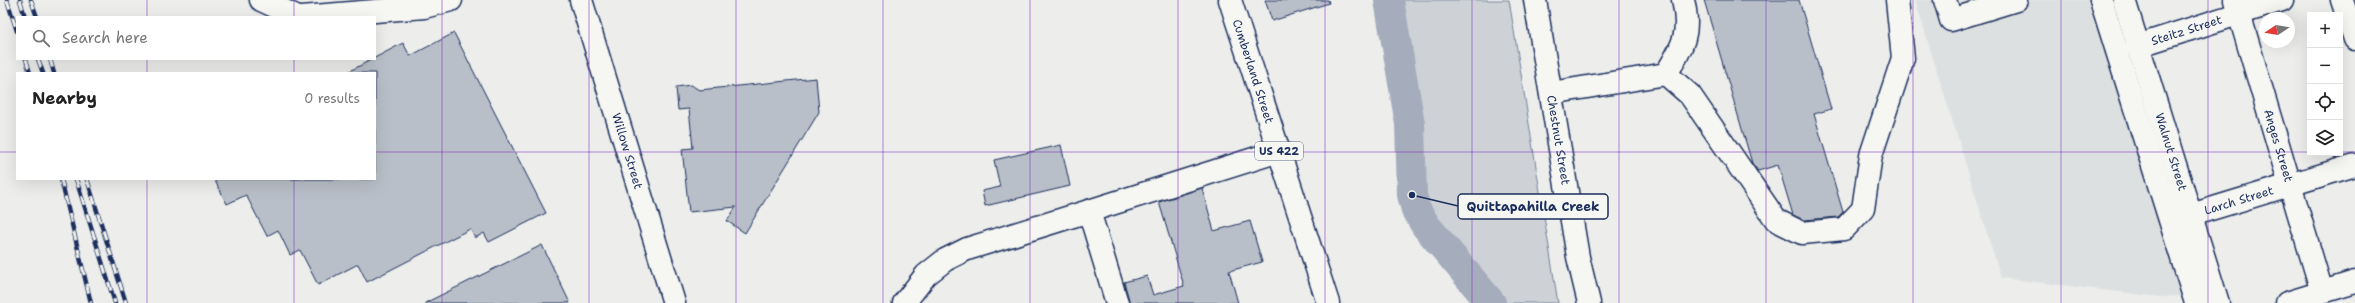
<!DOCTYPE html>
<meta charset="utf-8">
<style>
:root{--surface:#fff;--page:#f2f2f2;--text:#222;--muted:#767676;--line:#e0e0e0}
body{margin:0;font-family:"Shantell Sans",sans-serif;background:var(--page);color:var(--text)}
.controls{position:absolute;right:12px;top:12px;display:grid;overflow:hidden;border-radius:0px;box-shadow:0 4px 16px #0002}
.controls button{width:36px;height:36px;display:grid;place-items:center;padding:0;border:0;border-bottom:1px solid var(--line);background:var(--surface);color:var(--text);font:20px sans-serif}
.compass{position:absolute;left:2259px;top:12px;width:36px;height:36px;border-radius:50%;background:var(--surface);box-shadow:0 4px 16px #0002;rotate:258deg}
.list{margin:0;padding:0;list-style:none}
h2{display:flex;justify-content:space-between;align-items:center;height:52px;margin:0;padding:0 16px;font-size:17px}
h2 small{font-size:13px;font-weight:400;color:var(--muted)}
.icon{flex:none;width:22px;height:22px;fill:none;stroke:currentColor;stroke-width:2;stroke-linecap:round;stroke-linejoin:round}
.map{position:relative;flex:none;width:2355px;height:303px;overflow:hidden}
.search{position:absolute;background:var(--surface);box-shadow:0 4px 16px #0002;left:16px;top:16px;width:360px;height:44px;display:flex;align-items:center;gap:10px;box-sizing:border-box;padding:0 14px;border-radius:0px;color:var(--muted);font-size:15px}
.panel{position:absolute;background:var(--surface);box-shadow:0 4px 16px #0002;left:16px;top:72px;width:360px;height:108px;border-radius:0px}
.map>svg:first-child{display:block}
.built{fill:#dde0e1}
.grass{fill:#ced2d7;stroke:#74809a}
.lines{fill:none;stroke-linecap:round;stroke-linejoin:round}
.river{stroke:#a5acbc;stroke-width:30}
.building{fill:#b9bfc8;stroke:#1b2f5e}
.minor-casing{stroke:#1b2f5e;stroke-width:25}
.highway-casing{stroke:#1b2f5e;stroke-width:25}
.minor{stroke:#f6f6f2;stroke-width:22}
.highway{stroke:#f6f6f2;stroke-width:22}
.rail-casing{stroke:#1b2f5e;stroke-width:4.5}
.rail{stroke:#f6f6f2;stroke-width:3;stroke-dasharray:9;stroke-linecap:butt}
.grid{fill:none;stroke:#7b2cbf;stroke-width:1;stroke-opacity:0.55}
.labels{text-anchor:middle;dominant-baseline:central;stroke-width:4;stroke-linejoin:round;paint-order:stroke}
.shield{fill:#f6f6f2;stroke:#5d6b8a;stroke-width:1}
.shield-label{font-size:11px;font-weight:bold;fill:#1b2f5e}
.street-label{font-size:12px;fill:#1b2f5e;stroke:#f6f6f2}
.leader{fill:none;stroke:#1b2f5e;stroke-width:1.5}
.callout-dot{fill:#1b2f5e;stroke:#f6f6f2;stroke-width:1.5}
.callout{fill:#f6f6f2;stroke:#1b2f5e;stroke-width:1.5}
.callout-label{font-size:13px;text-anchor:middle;font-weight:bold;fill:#1b2f5e}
</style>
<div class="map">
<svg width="2355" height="303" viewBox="0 0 2355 303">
<rect width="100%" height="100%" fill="#edeeec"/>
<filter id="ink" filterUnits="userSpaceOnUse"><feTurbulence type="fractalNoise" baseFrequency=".025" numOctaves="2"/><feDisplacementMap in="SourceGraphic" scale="8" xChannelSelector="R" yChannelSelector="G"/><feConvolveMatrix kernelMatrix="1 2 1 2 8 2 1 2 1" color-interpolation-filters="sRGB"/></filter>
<g filter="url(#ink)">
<path class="built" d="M1915 0H2102L2199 295 2160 297 2001 278Z"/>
<path class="grass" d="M1399 0H1509L1558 303H1501L1429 214 1422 197 1420 121Z"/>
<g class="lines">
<path class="river" d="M1389 0 1410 124 1412 195 1416 210 1426 226 1491 303"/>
</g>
<path class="building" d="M1265 0H1328L1329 3 1272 21Z
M1704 0H1799L1831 109 1814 114 1843 212 1838 217 1804 220 1793 215 1778 165 1758 171 1752 163Z
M454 33 546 213 489 242 484 233 475 238 470 229 367 282 358 264 318 285 300 250 290 255 278 230 267 236 246 195 227 204 214 179H375V73H346L403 43 410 56Z
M816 78 819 112 745 233 727 221 736 207 689 212 682 149 693 148 689 109 678 110 676 87 691 85 699 90Z
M1061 145 1070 186 985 206 982 191 1000 187 994 160Z
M1202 188 1214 231 1250 221 1262 262 1229 271 1238 303H1130L1124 282 1147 276 1153 295 1184 286 1159 202Z
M542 245 570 303H425Z"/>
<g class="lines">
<g class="minor-casing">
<g id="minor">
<path d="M261 0 298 17"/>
<path id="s1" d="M581 0 674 303"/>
<path id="s2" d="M1535 0 1578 257 1589 303"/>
<path d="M1945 0 1951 20 2016 0"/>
<path d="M2101 0 2196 303"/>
<path id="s3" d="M2124 0 2218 303"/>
<path id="s4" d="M2235 0 2322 292"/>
<path d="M2342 0 2355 39"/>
<path d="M302 17 424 7 451 0"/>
<path id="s5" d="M2137 46 2282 0"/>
<path d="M1666 74C1683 46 1691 33 1683 0"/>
<path d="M1551 93 1666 74 1690 95 1776 220 1802 233 1844 229 1863 209 1871 155 1903 58 1897 0"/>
<path id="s6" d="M2191 215 2355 165"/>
<path d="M904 303 926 275 945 260 967 249 1089 211"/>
<path d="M1117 303 1089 211 1279 151"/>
<path d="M2287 303 2355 282"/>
</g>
</g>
<g class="highway-casing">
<g id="highway">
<path id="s7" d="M1230 0 1328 303"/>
</g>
</g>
<use href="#minor" class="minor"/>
<use href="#highway" class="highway"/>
<g class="rail-casing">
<path id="rail" d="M7 0 17 31
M20 0 25 17
M31 0 37 17
M26 59 30 73
M38 59 43 73
M50 59 54 73
M61 179 91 303
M76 179 115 303
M87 179 126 303"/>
</g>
<use href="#rail" class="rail"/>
</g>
</g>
<path class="grid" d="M147 0V17M294 0V17M442 0V303M589 0V303M736 0V303M883 0V303M1030 0V303M1178 0V303M1325 0V303M1472 0V303M1619 0V303M1766 0V303M1913 0V303M2061 0V303M2208 0V303M147 59V73M294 59V73M0 152H17M375 152H2310M2340 152H2355M147 179V303M294 179V303"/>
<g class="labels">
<rect class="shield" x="1255" y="142" width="48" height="18" rx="3"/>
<g class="shield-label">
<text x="1279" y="151">US 422</text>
</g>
<g class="street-label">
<text stroke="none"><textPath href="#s5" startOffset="52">Steitz Street</textPath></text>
<text stroke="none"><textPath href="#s7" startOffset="75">Cumberland Street</textPath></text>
<text stroke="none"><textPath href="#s2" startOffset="142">Chestnut Street</textPath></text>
<text stroke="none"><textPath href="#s4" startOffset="152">Anges Street</textPath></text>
<text stroke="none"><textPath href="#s1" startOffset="158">Willow Street</textPath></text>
<text stroke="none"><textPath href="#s3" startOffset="159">Walnut Street</textPath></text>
<text stroke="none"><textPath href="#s6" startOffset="50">Larch Street</textPath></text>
</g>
</g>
<path class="leader" d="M1412 195L1458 206"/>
<circle class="callout-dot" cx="1412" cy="195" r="4"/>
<rect class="callout" x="1458" y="194" width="150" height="25" rx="4"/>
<g class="callout-label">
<text x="1533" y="211">Quittapahilla Creek</text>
</g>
</svg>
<div class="controls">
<button>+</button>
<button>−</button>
<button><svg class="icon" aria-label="locate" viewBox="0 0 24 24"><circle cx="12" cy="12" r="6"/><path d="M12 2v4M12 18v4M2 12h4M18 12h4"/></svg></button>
<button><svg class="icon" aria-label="layers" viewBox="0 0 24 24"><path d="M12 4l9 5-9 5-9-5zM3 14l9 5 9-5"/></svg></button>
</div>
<svg class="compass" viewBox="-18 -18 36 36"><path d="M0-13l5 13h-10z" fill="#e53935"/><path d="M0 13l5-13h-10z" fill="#767676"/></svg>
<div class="search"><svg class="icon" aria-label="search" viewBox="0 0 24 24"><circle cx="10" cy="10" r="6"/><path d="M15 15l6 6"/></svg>Search here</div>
<section class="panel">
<h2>Nearby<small>0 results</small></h2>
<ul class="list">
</ul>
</section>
</div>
